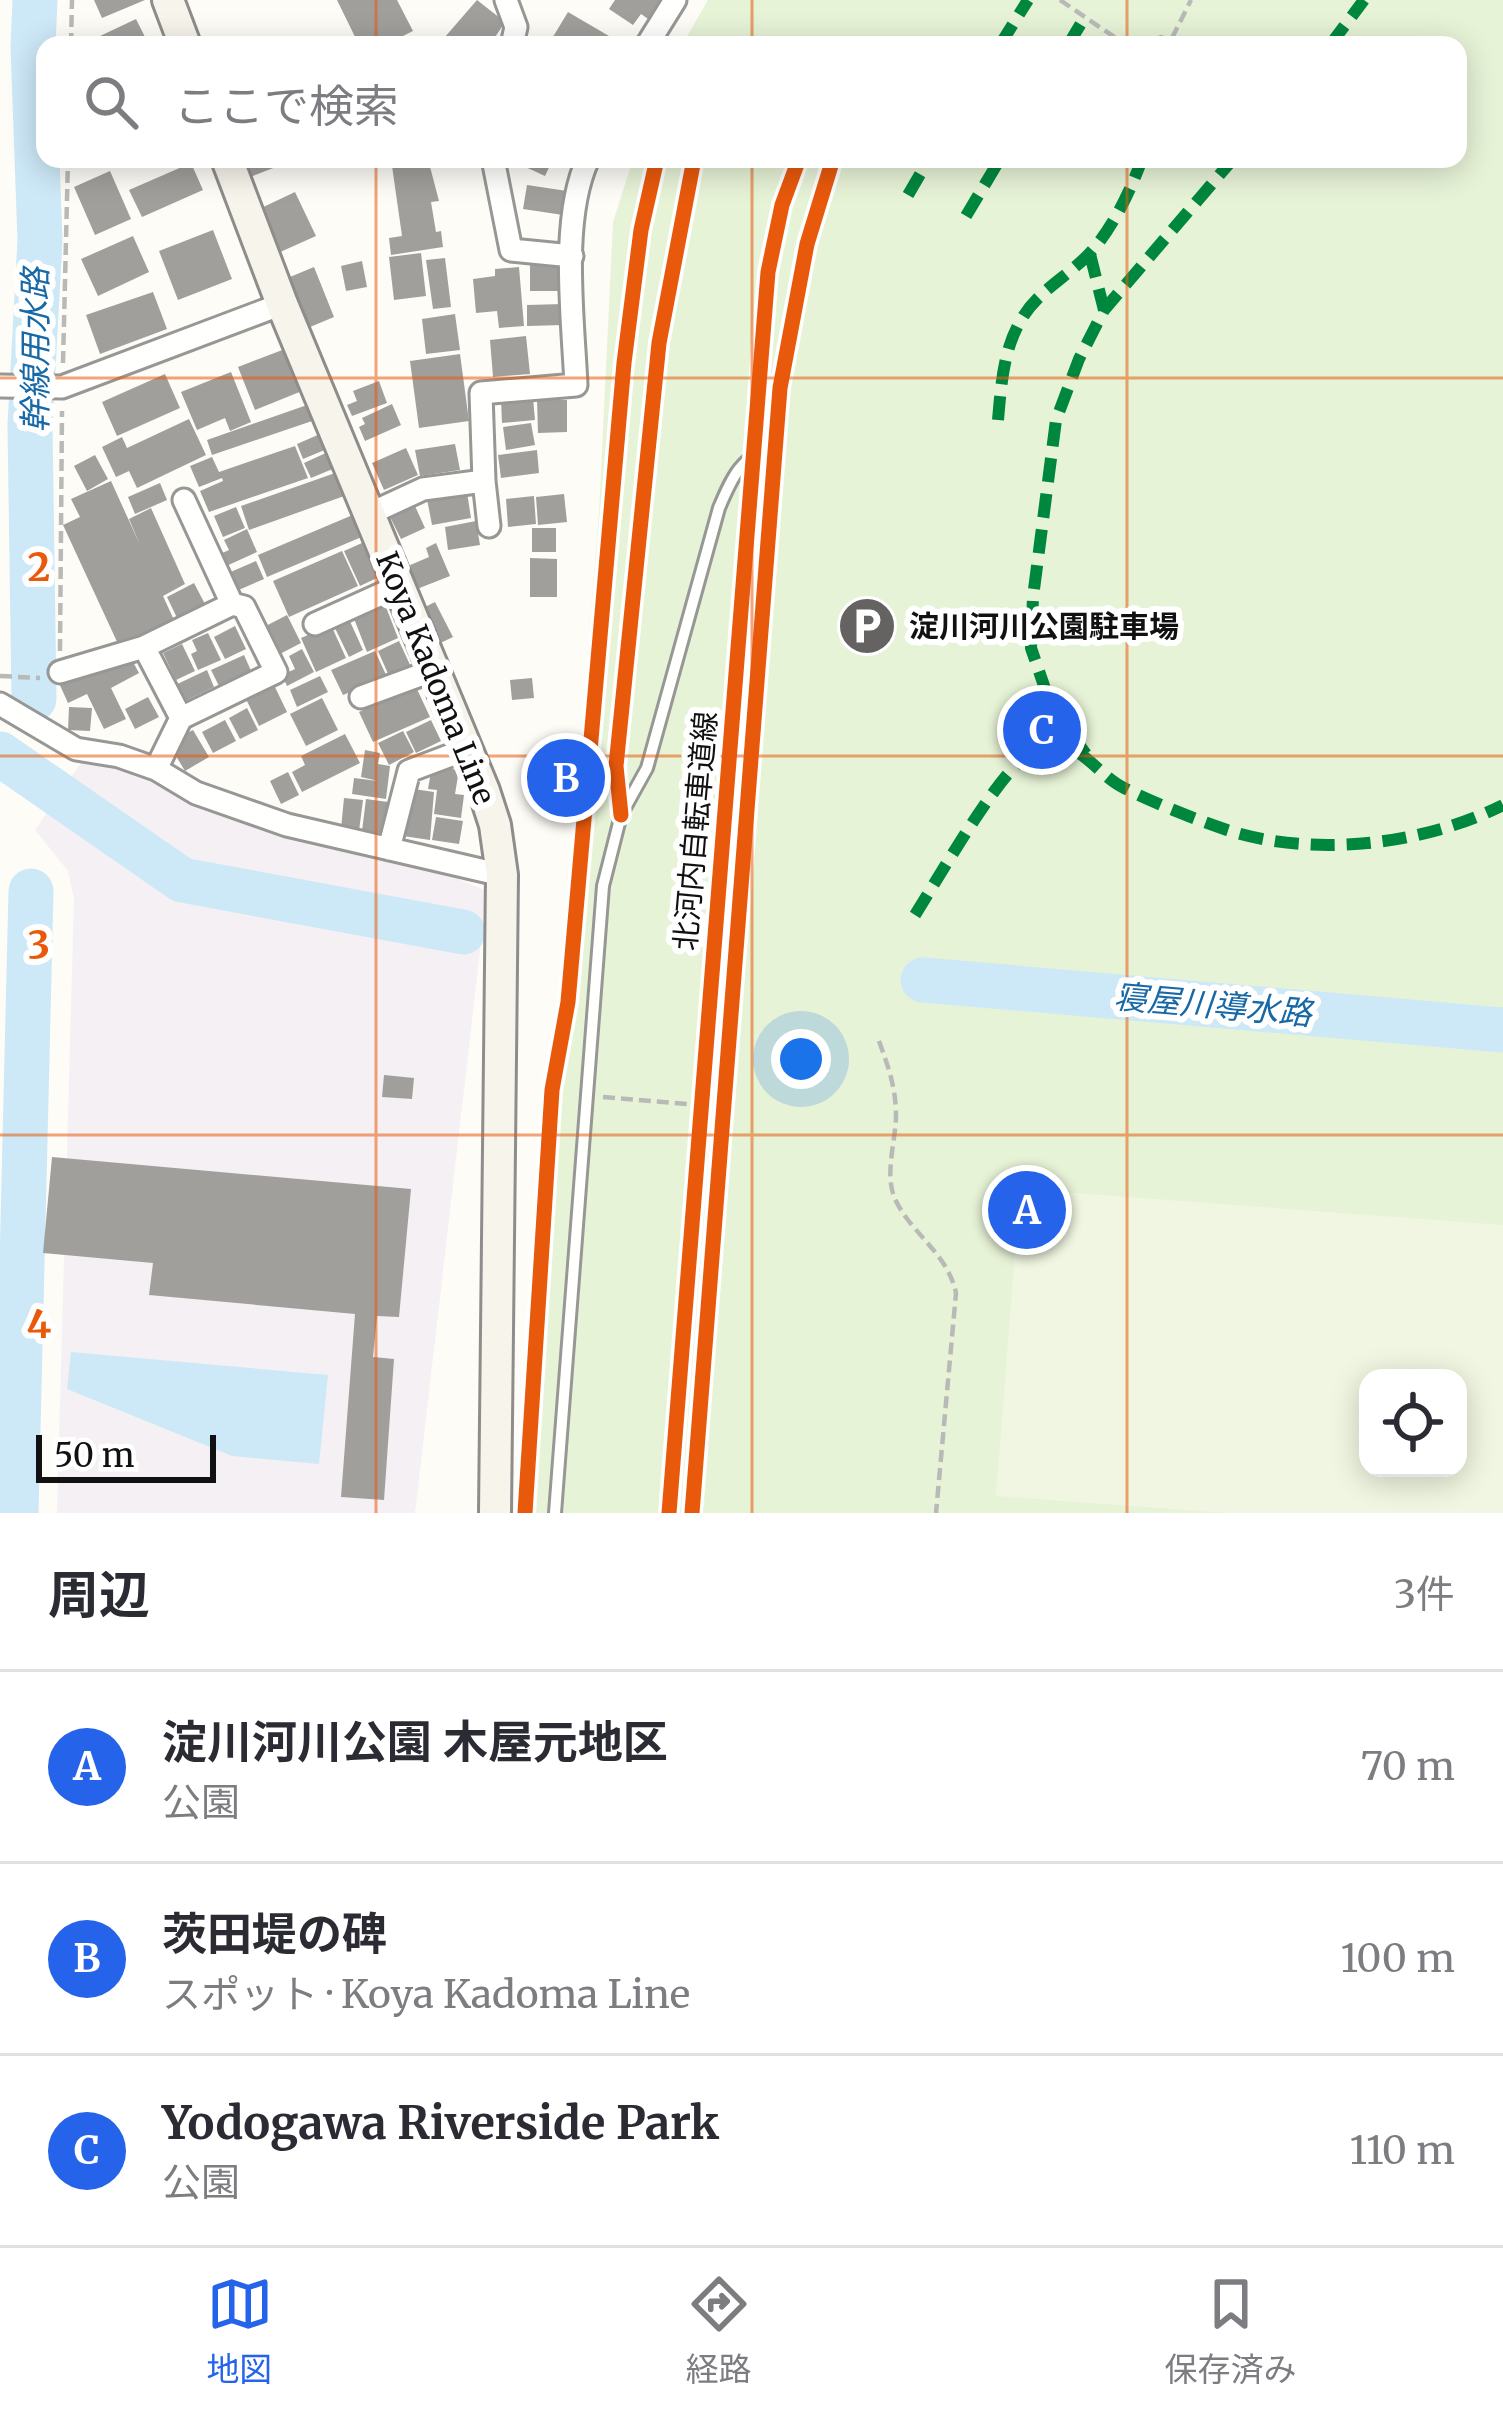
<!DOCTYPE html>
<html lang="ja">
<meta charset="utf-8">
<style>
:root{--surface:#fff;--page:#f2f2f3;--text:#2b2b33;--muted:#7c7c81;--line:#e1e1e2;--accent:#2563eb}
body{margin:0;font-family:Merriweather,"Noto Sans JP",serif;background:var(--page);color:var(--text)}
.controls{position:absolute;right:36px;bottom:36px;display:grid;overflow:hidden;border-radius:24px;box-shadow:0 6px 30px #0003}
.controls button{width:108px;height:108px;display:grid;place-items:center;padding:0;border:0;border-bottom:3px solid var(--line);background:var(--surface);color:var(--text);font:60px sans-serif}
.scale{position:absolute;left:36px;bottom:30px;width:180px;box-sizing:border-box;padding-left:12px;border:6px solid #111;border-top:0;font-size:33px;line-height:42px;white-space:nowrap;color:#111;-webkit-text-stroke:9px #fff;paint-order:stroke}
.you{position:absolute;left:801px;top:1059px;width:42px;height:42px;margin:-30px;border:9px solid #fff;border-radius:50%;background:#1a73e8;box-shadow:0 0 0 18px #1a73e833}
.badge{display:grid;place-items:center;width:78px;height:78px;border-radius:50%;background:var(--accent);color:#fff;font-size:39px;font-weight:700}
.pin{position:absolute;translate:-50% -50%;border:6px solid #fff;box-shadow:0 3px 12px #0006}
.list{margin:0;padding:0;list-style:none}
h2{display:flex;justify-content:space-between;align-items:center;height:156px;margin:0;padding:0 48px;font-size:51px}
h2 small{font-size:39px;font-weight:400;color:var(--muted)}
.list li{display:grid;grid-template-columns:78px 1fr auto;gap:36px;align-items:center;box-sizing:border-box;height:192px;padding:0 48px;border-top:3px solid var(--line)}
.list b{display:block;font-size:45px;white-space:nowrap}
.list p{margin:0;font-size:39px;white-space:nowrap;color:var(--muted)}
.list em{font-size:39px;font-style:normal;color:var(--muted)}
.icon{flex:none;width:66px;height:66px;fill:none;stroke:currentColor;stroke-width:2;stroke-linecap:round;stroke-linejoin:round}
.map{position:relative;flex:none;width:1503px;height:1513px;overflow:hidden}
.search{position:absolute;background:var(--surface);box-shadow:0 6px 30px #0003;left:36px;right:36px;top:36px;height:132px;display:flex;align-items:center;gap:30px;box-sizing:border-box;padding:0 42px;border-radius:24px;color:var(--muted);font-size:45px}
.sheet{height:732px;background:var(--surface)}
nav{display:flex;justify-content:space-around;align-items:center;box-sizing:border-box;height:168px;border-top:3px solid var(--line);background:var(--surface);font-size:33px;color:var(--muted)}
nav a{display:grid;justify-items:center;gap:6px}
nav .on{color:var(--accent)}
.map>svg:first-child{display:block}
.industrial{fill:#f5f0f3}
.green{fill:#e7f3d7;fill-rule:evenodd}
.pitch{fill:#f0f6e1;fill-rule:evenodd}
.water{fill:#cde8f7}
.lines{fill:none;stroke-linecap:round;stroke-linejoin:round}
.river{stroke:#cde8f7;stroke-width:45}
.building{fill:#a19f9c}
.service-casing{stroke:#979795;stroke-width:16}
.minor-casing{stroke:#979795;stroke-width:27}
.secondary-casing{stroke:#8e8d8b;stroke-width:36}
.path{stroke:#b9b9b8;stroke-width:4.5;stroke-dasharray:12 6;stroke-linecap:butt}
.service{stroke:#fffffe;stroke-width:10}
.minor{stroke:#fffffe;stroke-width:21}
.secondary{stroke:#f6f4eb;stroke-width:30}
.quiet{stroke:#00873e;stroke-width:12;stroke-dasharray:24 12;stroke-linecap:butt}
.cycleway-casing{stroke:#fff;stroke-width:22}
.cycleway{stroke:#e8590c;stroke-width:15}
.grid{fill:none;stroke:#e8590c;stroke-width:3;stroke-opacity:0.55}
.labels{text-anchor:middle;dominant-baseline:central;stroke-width:12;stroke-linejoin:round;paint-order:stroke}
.poi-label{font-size:30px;font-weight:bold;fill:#111;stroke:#fff;text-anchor:start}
.street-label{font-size:30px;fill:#111;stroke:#fff}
.water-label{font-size:33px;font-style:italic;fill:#1768a6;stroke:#fff}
.grid-label{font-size:39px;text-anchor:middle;font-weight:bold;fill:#e8590c;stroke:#fff;stroke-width:12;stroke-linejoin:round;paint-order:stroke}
</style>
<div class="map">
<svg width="1503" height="1513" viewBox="0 0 1503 1513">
<rect width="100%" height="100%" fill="#fdfcf7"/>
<path class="industrial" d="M82 761 116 763 432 868 487 891 415 1513H57L74 899 68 871 35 830Z"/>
<path class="green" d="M708 0H1503V1513H534L564 945 599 514 613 222 633 159H1458V45H682ZM1368 1378H1458V1468H1368Z"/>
<path class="pitch" d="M1020 1189 1503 1225V1513H1226L996 1496ZM1368 1378H1458V1468H1368Z"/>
<path class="water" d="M71 1352 328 1375 319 1464 232 1456 67 1389Z"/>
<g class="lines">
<path class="river" d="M34 699 30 425 40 240 33 46 35 0
M0 754 182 880 463 932
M923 980 1503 1030
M16 1513 31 891"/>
</g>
<path class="building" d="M94 0H145L102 18Z
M337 0H397L413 31 385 45H378L375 39 359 45Z
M477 0 505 22 490 45H438Z
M615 0H670L654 23 641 14 633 25 609 9Z
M568 12 609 36 603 45H548Z
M136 19 149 45H81Z
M242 159H285L286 163 250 177Z
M391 159H428L439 201 431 202 436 232 441 231 443 247 391 255 389 238 402 236Z
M508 159H553L545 176Z
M191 163 203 190 142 217 129 190Z
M110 171 131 219 95 235 74 187Z
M527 185 567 191 563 215 523 209Z
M295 192 316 236 278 253 257 210Z
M213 230 232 279 178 300 159 251Z
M133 236 149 272 98 296 81 259Z
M421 253 426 296 394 300 389 257Z
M445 258 451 307 433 309 426 260Z
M362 261 367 287 346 291 341 266Z
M530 262H562V291H530Z
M314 267 334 317 310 327 290 277Z
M519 267 524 326 499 328 497 311 476 313 473 279 495 276V269Z
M153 292 167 329 100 354 86 315Z
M563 304 564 325 527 326V305Z
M455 314 460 350 426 354 422 319Z
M526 336 530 374 493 377 490 340Z
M285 349 302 391 255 410 238 367Z
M460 354 469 421 419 428 410 361Z
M231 372 251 422 230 431 225 418 197 430 181 392Z
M165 374 180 408 117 436 102 402Z
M379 381 387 403 352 416 347 405 357 401 353 391Z
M533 398 535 420 502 423 501 400Z
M537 400H567V432L538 433Z
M310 404 315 420 212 455 207 440Z
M392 404 401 425 365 441 359 427 365 424 362 418Z
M189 419 206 455 137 488 129 471 116 477 102 447 122 437 127 448Z
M531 423 535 445 506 450 503 427Z
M320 434 327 449 303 459 297 444Z
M455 444 460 470 420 476 415 450Z
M295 446 308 478 209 512 200 491 223 481 222 478 199 487 190 466 212 457 219 472Z
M406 448 418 475 384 490 372 463Z
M537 450 539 473 501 478 498 455Z
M328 452 335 468 311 478 304 463Z
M95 455 108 479 87 491 74 466Z
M338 472 347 495 249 530 241 506Z
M111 481 140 545 129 519 151 508 185 584 163 596 174 620 119 646 63 525 80 517 71 499Z
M160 483 167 500 135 514 128 497Z
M467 492 471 518 432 525 427 499Z
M564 494 567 522 538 525 536 497Z
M534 496 536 524 508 527 506 499Z
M415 506 425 528 401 539 390 517Z
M236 507 245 528 223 537 214 516Z
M355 514 364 536 267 577 258 555Z
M476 521 480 545 448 550 445 527Z
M532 528H556V552H532Z
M247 529 257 552 224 567 218 555 229 550 224 540Z
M362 543 377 578 360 586 344 551Z
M436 543 450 576 417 589 408 566 429 557 426 548Z
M342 551 358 586 289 617 273 581Z
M530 558 557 559V597H530Z
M256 561 264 579 234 592 226 574Z
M194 583 206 606 178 620 167 597Z
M384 602 398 638 367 652 353 616Z
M435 602 453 637 432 647 415 612Z
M287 615 301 643 276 656 262 628Z
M348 617 363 650 349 657 333 624Z
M331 625 346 658 316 672 301 638Z
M235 626 246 649 225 659 214 637Z
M208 633 221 660 198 670 191 654 197 651 192 640Z
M399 641 411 667 389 676 378 651Z
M182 644 195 671 176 680 163 653Z
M302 649 314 672 287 686 282 675 295 669 289 656Z
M127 651 139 673 111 688 126 719 104 729 87 694 68 703 59 683Z
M375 651 387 677 343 695 331 670Z
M244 655 252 673 220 688 211 670Z
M207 670 214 687 181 703 173 686Z
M320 676 328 692 297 707 290 690Z
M532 678 534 698 512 700 510 680Z
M274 685 287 712 259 726 246 699Z
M416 687 430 717 373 742 359 712Z
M148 697 159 717 135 729 125 709Z
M322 698 338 730 306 746 290 714Z
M69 707 92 708 90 731 68 730Z
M247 708 258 730 240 739 229 718Z
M225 720 236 741 213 753 202 732Z
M431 720 441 741 416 753 406 732Z
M193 730 209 757 185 771 173 751 179 737Z
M403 731 414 752 389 765 378 743Z
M345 734 360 763 302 792 292 772 305 765 301 756Z
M365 750 380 753 378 764 390 766 386 799 352 794 354 778 378 781 361 777Z
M432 766 459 770 455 794 464 795 461 818 434 814 437 790 428 789Z
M288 772 299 795 281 804 270 781Z
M407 788 434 792 430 840 403 836Z
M344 798 363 800 359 831 341 829Z
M366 799 388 802 384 833 362 831Z
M436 817 463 821 459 844 432 840Z
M384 1075 414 1078 412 1099 382 1097Z
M52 1157 411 1189 399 1317 377 1316 373 1357 394 1359 384 1500 341 1497 355 1314 149 1295 153 1263 43 1253Z"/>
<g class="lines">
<g class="service-casing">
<path id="service" d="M555 1513 603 886 621 815 647 768 719 508C732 477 742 454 776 447"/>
</g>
<g class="minor-casing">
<path id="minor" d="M506 0 516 27 512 45
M647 45 675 0
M493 159 511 250 572 256
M0 386 62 387 282 304
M484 481 489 526
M184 500 232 604
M369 514 423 489 484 481 481 393 576 385C573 318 560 219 588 159
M315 624 399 586
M60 672 144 647
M361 697 434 670
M0 704 76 749 119 756 156 769 196 793 287 825 502 875
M156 769 181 718 144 647 232 604 244 607 276 672 181 718
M389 849 409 771 467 749"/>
</g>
<g class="secondary-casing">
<path id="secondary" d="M168 0 185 45
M227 159 282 304 484 791 495 825 502 875 495 1513"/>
</g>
<path class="path" d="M1060 0 1126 45
M1172 38 1191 0
M71 45 72 0
M1140 45 1161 37 1182 45
M63 363 68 159
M60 651 62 411
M0 676 40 678
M879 1041C888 1066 896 1088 896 1115 896 1141 884 1174 895 1199 912 1235 947 1252 956 1293L936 1513
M603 1097 699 1105"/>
<use href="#service" class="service"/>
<use href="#minor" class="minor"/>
<use href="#secondary" class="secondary"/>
<path class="quiet" d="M1000 45 1028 0
M1068 45 1085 17
M1330 45 1364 0
M908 195 929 159
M966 216 1000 159
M1090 254 1104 310
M998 420C1001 387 1003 350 1021 320 1037 292 1065 278 1087 256 1111 232 1131 190 1142 159
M1086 754 1052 709 1031 648 1033 597 1056 420 1079 359 1104 310 1233 159
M915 915C936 882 1002 766 1031 753 1081 731 1091 773 1126 789 1154 803 1197 820 1227 830 1314 858 1423 845 1503 805"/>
<g class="cycleway-casing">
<path id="cycleway" d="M621 815 616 766 659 343 694 159
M525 1513 552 1090 568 1002 624 363 641 230 657 159
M669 1513 768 272 782 205 799 159
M692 1513 780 388 807 244 833 159"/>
</g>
<use href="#cycleway" class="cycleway"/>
</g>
<path class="grid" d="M376 0V45M752 0V45M1127 0V45M376 159V1513M752 159V1513M1127 159V1513M0 378H1503M0 756H1503M0 1135H1503"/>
<defs>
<g id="parking-disc" transform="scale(3)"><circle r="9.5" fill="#646362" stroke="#fff"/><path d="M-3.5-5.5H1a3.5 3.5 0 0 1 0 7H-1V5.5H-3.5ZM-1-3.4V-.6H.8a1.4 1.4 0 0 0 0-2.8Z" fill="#fff"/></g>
</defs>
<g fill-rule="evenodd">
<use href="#parking-disc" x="867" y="626"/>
</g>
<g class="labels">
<g class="poi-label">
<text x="909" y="626">淀川河川公園駐車場</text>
</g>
<g class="street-label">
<text transform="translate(436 678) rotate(68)">Koya Kadoma Line</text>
<text transform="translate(695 831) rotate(-85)">北河内自転車道線</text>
</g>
<g class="water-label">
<text transform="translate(35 350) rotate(-90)">幹線用水路</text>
<text transform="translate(1213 1005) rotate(5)">寝屋川導水路</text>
</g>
</g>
<g class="grid-label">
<text x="39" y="581">2</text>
<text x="39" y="959">3</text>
<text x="39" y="1338">4</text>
</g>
</svg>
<div class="controls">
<button><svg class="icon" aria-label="locate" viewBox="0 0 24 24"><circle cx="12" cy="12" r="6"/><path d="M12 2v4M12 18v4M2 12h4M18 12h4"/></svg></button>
</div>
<div class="scale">50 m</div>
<div class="you"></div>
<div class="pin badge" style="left:1027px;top:1210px">A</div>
<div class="pin badge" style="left:566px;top:778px">B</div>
<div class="pin badge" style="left:1042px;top:730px">C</div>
<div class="search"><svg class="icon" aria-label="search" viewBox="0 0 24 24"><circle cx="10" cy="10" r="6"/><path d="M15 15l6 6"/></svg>ここで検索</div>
</div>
<section class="sheet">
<h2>周辺<small>3件</small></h2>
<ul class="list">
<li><span class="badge">A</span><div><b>淀川河川公園 木屋元地区</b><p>公園</p></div><em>70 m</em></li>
<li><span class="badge">B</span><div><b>茨田堤の碑</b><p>スポット · Koya Kadoma Line</p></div><em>100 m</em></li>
<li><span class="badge">C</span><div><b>Yodogawa Riverside Park</b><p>公園</p></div><em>110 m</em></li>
</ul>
</section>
<nav>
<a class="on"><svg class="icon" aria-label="map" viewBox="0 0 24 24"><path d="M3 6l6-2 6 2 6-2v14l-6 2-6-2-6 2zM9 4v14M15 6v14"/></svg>地図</a>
<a><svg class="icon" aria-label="directions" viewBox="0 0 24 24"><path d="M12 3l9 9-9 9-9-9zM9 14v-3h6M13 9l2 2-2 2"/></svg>経路</a>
<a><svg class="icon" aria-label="saved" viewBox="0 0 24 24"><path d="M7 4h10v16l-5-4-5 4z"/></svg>保存済み</a>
</nav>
